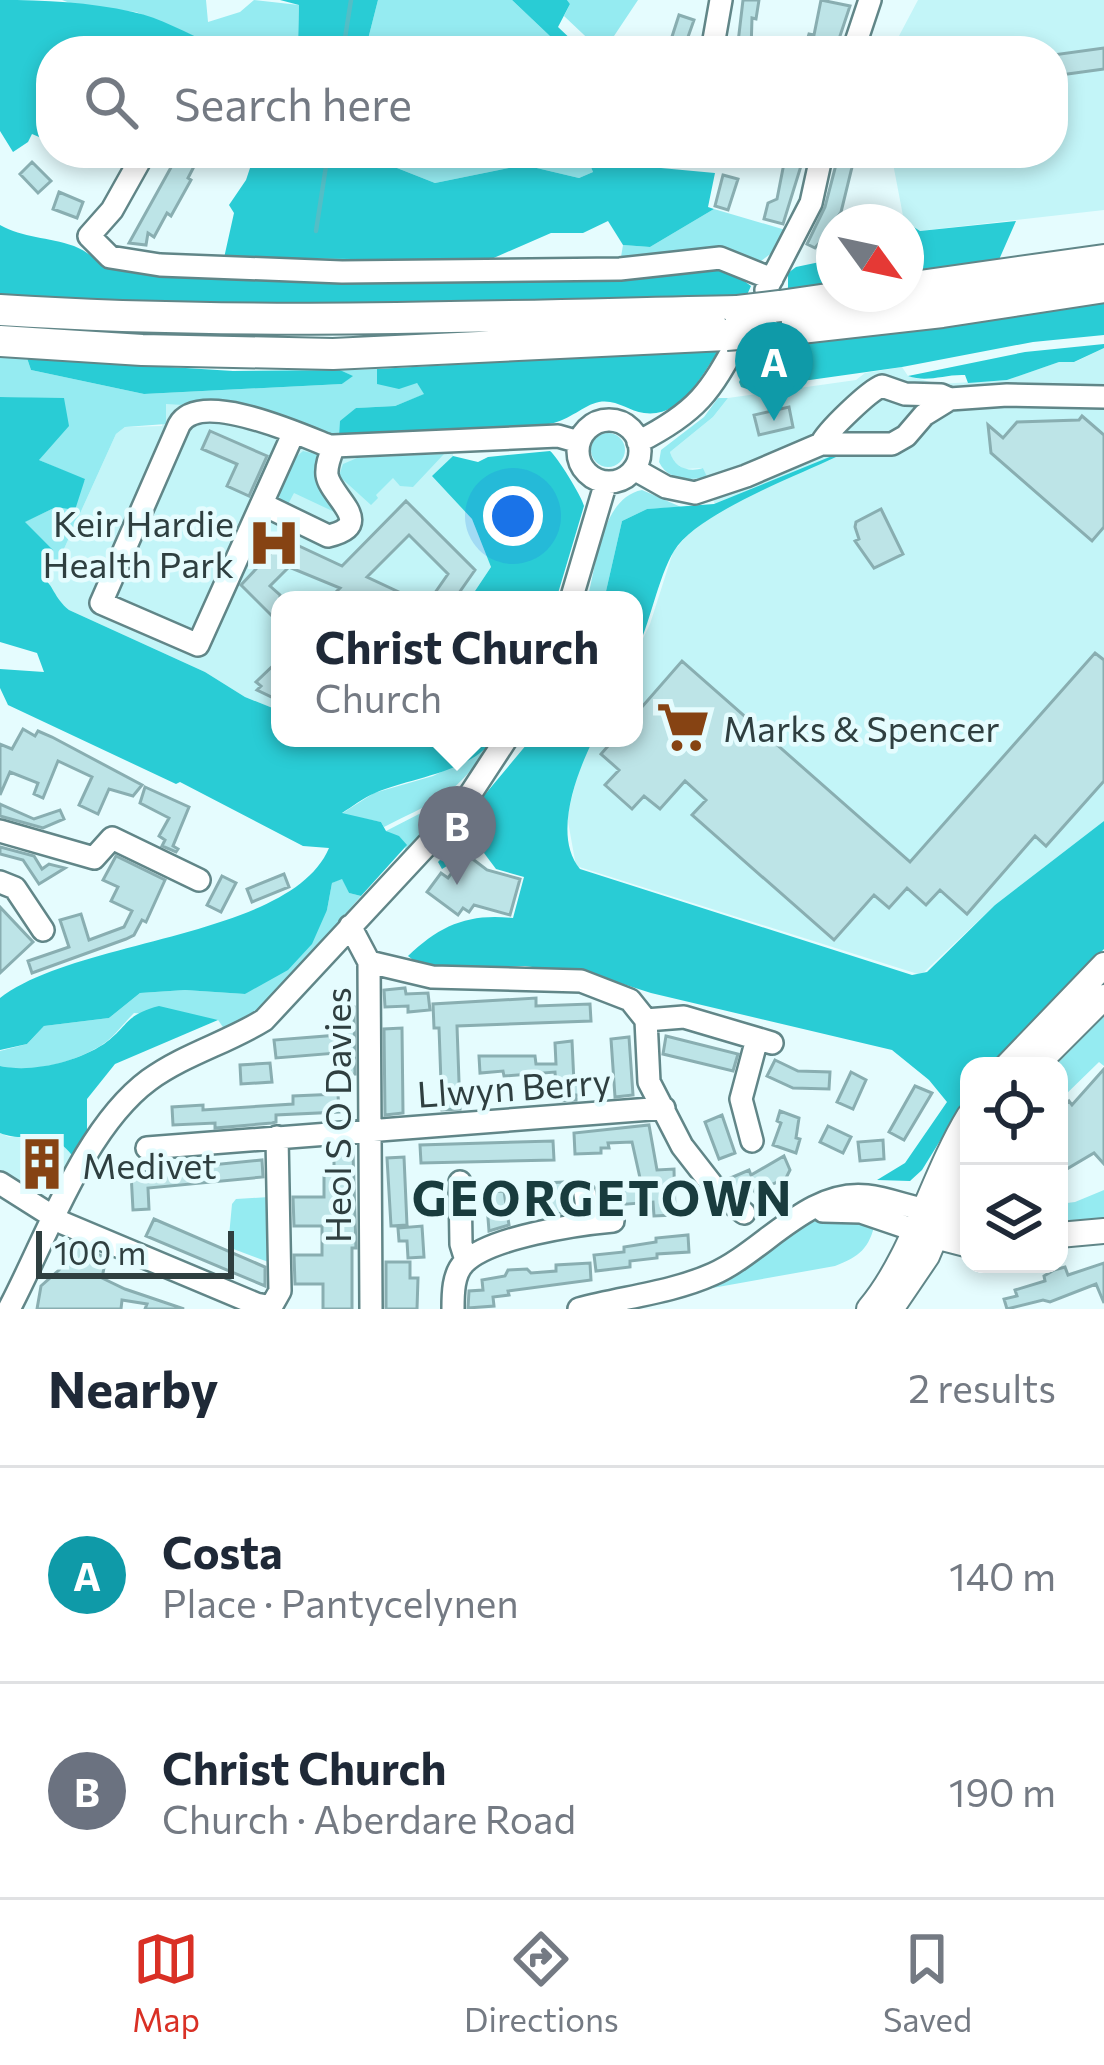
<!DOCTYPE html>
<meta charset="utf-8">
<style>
:root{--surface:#fff;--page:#f6f6f7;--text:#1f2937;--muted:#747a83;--line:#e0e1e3;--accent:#d93025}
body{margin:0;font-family:Commissioner,sans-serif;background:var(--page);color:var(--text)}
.controls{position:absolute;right:36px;bottom:36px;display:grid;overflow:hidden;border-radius:24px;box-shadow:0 6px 18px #0003}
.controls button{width:108px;height:108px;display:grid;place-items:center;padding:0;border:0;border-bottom:3px solid var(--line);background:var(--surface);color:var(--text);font:60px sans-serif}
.compass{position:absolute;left:816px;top:204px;width:108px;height:108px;border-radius:50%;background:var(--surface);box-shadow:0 6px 18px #0003;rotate:123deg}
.scale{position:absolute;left:36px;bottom:30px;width:198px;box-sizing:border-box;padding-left:12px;border:6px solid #2f3f40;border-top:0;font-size:33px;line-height:42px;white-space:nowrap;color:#2f3f40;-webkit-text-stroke:9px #e5fcfe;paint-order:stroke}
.you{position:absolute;left:513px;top:516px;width:42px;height:42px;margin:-30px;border:9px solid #fff;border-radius:50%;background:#1a73e8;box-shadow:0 0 0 18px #1a73e833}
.badge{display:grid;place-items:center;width:78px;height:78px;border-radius:50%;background:var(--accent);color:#fff;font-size:39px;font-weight:700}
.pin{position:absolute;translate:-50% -99px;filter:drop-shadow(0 3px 6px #0008)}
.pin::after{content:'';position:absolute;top:63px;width:42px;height:36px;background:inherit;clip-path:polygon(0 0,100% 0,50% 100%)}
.popup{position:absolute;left:271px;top:591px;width:372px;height:156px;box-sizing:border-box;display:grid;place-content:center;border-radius:24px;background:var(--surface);filter:drop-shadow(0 3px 9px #0005);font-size:39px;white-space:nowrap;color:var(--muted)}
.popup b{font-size:45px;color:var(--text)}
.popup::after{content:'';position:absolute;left:50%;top:100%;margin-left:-24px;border:24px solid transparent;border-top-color:var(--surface)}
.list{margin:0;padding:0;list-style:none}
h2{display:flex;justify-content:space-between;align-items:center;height:156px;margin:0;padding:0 48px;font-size:51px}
h2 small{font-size:39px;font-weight:400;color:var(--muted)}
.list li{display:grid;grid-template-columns:78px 1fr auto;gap:36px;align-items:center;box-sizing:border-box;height:216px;padding:0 48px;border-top:3px solid var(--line)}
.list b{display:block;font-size:45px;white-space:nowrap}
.list p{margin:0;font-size:39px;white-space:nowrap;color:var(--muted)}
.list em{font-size:39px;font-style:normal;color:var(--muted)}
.icon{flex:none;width:66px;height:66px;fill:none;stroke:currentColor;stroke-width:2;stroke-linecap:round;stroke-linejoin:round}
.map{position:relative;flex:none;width:1104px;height:1309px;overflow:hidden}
.search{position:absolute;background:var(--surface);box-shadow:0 6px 18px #0003;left:36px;right:36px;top:36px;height:132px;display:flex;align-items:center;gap:30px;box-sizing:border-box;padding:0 42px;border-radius:48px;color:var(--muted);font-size:45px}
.sheet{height:588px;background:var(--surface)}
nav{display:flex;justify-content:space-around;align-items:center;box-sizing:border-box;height:168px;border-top:3px solid var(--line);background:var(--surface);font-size:33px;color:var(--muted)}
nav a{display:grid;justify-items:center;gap:6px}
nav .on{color:var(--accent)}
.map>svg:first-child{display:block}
.built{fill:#c3f5f8}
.green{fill:#95ebf1}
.forest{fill:#29ccd5}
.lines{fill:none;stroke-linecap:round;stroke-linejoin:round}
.stream{stroke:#53bec6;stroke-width:4.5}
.building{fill:#bde4e7;stroke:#89aeb1;stroke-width:3}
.minor-casing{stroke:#618688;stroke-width:26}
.major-casing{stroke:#618688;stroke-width:28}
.highway-casing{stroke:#618688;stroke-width:34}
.minor{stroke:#fff;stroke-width:21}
.major{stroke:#fff;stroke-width:24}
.highway{stroke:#fff;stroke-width:30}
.highway-bridge-casing{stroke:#618688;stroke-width:34;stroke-linecap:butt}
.highway-bridge{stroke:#fff;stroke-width:30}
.labels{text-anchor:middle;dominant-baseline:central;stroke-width:9;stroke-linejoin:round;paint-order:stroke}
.poi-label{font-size:36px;fill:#2f3f40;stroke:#e5fcfe;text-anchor:start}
.street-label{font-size:36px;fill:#2f3f40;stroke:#e5fcfe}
.district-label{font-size:48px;font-weight:bold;letter-spacing:3px;fill:#193c3e;stroke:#e5fcfe}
</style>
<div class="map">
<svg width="1104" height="1309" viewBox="0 0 1104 1309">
<rect width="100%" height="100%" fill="#e5fcfe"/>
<path class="built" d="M918 0H1104V210L919 231 904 221 891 153H1053V51H891Z
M1104 348V821L995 905 921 975 576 866 567 816 580 765 594 738H634V657L650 624 673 552 694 527 718 514 703 468 684 469 673 461 670 452 713 417 728 398 856 380 865 373 902 367 908 376 938 384 1007 380 1059 362H1075Z
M173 403 237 406 339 438 453 430V456L433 476 472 519 491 567 469 600H280V711L245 697 205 672 69 610 53 597 49 582 116 434 125 427 162 426 166 404Z
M0 1133 9 1137 40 1134 65 1145 74 1158 54 1193 40 1195 0 1170Z"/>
<path class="green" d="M62 0H206L208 22 240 12 254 0 299 5 298 45 293 51H219L213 44 136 12 78 6Z
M378 0H512L552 38 555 51H365Z
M567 0H638L604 51H601L564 16 570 4Z
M383 153H585L593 172 579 178 524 165 435 183 397 168Z
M714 209 789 231 781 246 761 261 725 250 702 249 621 257 623 245 650 247Z
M0 355 27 358 31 370 144 394 342 384 352 376 340 370 377 369V384L417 383 425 394 395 406 356 408 339 438 254 409 166 404V424L125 427 116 434 49 582 42 577 53 550 24 522 56 507 85 480 39 460 64 399 0 397Z
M718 398H728L713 417 670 452C674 467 688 473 703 468L707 477C689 481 667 480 659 462L661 450 704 417Z
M591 450a17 17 0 1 1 34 0a17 17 0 1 1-34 0Z
M303 451 320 455 343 516 294 493 286 508 278 495 295 458Z
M444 454 413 487 400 486 393 478 376 495 378 498 371 505 339 476 343 464 357 458Z
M642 490 681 507 647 509 622 521 604 600H587C597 564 601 498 642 490Z
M487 749C451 800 436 800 384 827L381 822 341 814 374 793 433 776Z
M454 796 404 853 406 845 386 831Z
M342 878 349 893 361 896 269 1002 225 1030 218 1020 134 1013C125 1022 116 1034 106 1042 78 1062 32 1074 0 1066V1051L27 1044 44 1026 109 1018 140 993 185 990 245 994 327 910 332 883Z
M1104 1016V1066L1099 1062 1059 1101V1066H1055Z
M1104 1190V1218L1059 1221V1204L1075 1202Z
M269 1197 271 1263 228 1247 232 1204 236 1199Z
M830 1217 875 1222C870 1248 859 1257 835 1266L690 1292 803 1225Z"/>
<path class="forest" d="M0 0C45 0 89 2 133 12 160 17 187 34 213 44L219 51H51V142L32 134 28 142 13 152 0 131Z
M280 0H378L365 51H293L298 45 299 5Z
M512 0H567L570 4 558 27 576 44 577 51H555L552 38Z
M255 153H383L397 168 435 183 524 165 579 178 593 172 585 153H650V167L715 173 708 207 714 209 650 247 623 245 608 221 583 233H551L489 260 224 258 234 213 229 205 246 180Z
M1016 221 998 262 906 275V222L920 231Z
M0 225C23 238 48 237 74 246 89 252 98 263 115 268L708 267 728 269 751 286 746 297 507 311 0 300Z
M834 259V285L788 291V273L796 267Z
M1104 300V335L1033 342 902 367 747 389 741 387 739 382 757 345Z
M1104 344V348L1074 362H1059L1007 380 968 383 965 375C944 374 928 383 908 376L1025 352Z
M719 350C701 376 682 418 644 413 628 411 617 399 599 402 583 405 571 420 549 424L339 438 340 421 356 408 395 406 424 394 417 383 399 389 377 384V369Z
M27 358 233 371 340 370 353 376 342 384 144 394 31 370Z
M0 397 64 398 69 426 39 460 85 479 75 510 56 507 25 522 53 550 42 577C53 584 54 598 69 610L205 672 245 697 280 711V738H494C473 772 409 778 375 793 363 798 353 806 342 813L381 822 386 831 399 836 407 845 361 896 349 893 342 879 332 883 327 910 312 944 288 970 245 994 185 990 140 993 109 1018 44 1026 27 1044 0 1050V998C77 938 291 938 329 848L303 846 180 782 176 784 8 705 0 688V669L44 672 37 653 0 642Z
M550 451C557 456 582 497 584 506L556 600H469L491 567 472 519 432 476 453 456 478 462 488 457Z
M832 456 836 457C794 477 696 514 674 551 658 577 650 625 634 657V600H604L622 521 647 509 714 504Z
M532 738H594C577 772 552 836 580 869L912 975 927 972 995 905 1104 821V949L991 1066H969V1094L922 1170 910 1181 877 1180 905 1163 947 1102 929 1080 892 1050 651 993 598 976 525 966 426 970 408 956C440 925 469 913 513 918L524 877 496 869 484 853H468L442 869 438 862 457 842 482 798Z
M159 1006 218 1020 115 1064 87 1099V1135L74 1158C49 1123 30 1145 0 1133V1066C32 1073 76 1062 104 1044 129 1026 124 1015 159 1006Z"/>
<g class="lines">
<path class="stream" d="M343 51 351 0
M316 231 328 153"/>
</g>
<path class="building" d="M743 0H759L756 19 752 18 751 51H737Z
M821 0 850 6 835 51H804L809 34 814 35Z
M679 15 694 20 683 51 668 49Z
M1104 48V69L1053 76V55Z
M179 153H201L188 178 191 180 171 216 167 213 154 237 148 233 146 245 129 243Z
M786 153H805L783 224 764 219 768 203 777 199Z
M839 153H851L848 166 852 167 841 212 834 222V237L828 233 815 248 807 244 825 207Z
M32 162 51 181 38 193 20 174Z
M723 175 738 179 728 210 715 206Z
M59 192 83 202 77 218 53 209Z
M789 407 793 427 759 435 754 415Z
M1082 416 1104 435V527L1092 541 991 453 988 425 1003 438 1017 422 1079 420Z
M210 431 267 456 249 496 227 486 237 464 202 449Z
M406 501 475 570 454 600H430L448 574 409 535 367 577 416 600H328L340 588 289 567 270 586 280 595V624L241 585 284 539 342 566Z
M881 509 903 554 874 568 855 541 859 539 855 527 856 522Z
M1095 653 1104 660V781L1046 846 1035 836 967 914 940 890 926 905 907 888 889 908 874 895 834 940 692 815 706 800 685 781 660 809 644 796 632 809 605 785 619 770 601 754 615 738H634V716L682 661 910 862Z
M280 659V701L257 690 261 686 256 682Z
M23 729 35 736 38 731 52 737 142 785 133 796 109 789 98 814 79 805 92 777 58 761 43 798 34 794 38 783 10 772 0 795V744L12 749Z
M145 787 189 807 173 846 178 849 176 852 162 846 165 840 159 836 169 818 140 803Z
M0 804 34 819 60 810 64 819 43 828 0 816Z
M0 847 34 856 42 869 49 864 65 868 39 884 23 860 0 854Z
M466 854 487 870 520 879 510 915 474 905 469 912 463 908 458 915 427 892 441 873 448 878Z
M116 856 165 880 146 922 142 920 134 935 126 939 32 973 28 961 69 947 60 920 81 914 89 940 124 927 132 911 111 901 118 887 103 880Z
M284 874 289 887 252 902 247 889Z
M222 876 236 883 221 912 207 905Z
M0 907 33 942 0 973Z
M405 988 406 994 428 993 430 1010 408 1012V1006L385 1007 384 990Z
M536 998V1006L590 1004 591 1021 457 1026 460 1109 442 1110 439 1028H434L433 1004Z
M354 1007 355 1074 337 1075 336 1053 276 1058 274 1040 338 1035 336 1008Z
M402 1028 403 1113 385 1115 384 1029Z
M666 1036 738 1054 733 1071 663 1054Z
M629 1037 633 1095 615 1097 611 1039Z
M572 1041 574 1083H583L584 1095H576V1100L557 1101 555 1072 504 1076 503 1071 480 1073 479 1056H535L536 1064H556L555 1043Z
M775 1060 798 1071 830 1072 829 1089 793 1088 767 1076Z
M270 1063 272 1082 241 1084 240 1065Z
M1104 1069V1164L1094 1153 1065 1170 1059 1164V1126L1063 1120 1059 1111 1069 1101 1072 1105Z
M851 1072 866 1080 853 1109 837 1102Z
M915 1086 932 1093 904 1140 889 1132Z
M338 1094 339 1112 276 1115V1122L272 1123 215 1128V1123L173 1125 172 1107 203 1105V1110L293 1104V1096Z
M780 1111 799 1118 796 1138 800 1139 796 1153 773 1145 781 1123 777 1121Z
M722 1115 735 1153 719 1159 705 1122Z
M649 1125 657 1170 674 1169 675 1215 654 1216 653 1202 602 1206 601 1191 642 1187 632 1142 608 1143 609 1148H601V1153L575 1154 574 1133Z
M828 1126 851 1137 843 1153 820 1142Z
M883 1140 884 1159 860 1161 858 1142Z
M553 1141 554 1160 421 1163 420 1145Z
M30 1146 59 1149 54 1182 42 1180 41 1188 25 1179Z
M334 1153H353L356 1248H352V1309H323V1284H295L294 1255H322V1226H294L293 1197H324V1170H334Z
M784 1156 790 1170 786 1178 755 1192 753 1188 743 1193 728 1179 749 1170 751 1175Z
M404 1157 407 1225 391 1226 387 1158Z
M262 1160 263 1177 148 1188 149 1209 133 1210 131 1173Z
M563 1182 567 1212 546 1216 545 1183Z
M504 1191 509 1225 489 1231 486 1192Z
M154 1219 265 1267V1286L146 1236Z
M422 1226 424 1257 408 1258 407 1241H399L398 1228Z
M688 1235 689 1252 657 1254V1258L630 1261V1267L596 1271 594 1255 624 1252V1247L656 1242V1238Z
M77 1245 106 1258 102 1278 125 1289 184 1309H145L147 1304 122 1300 121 1309H37L41 1286 59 1270Z
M386 1262H410V1278H418L417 1309H386Z
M590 1263 591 1280 508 1291 509 1295 493 1297 494 1306 468 1308 469 1291 483 1290 482 1280 505 1276 508 1270 527 1269 531 1273 556 1271V1265Z
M1104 1263V1303L1096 1284 1050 1302 1043 1300 1007 1309 1004 1299 1017 1296 1015 1290 1045 1281 1044 1276 1054 1270 1065 1267 1068 1275Z"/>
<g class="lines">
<g class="minor-casing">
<path id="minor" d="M712 51 721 0
M853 51 870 0
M144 153 112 210 89 236 110 257 160 265 342 272 620 269 720 258 772 279
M766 290 811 203 822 153
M578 451a31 31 0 1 1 62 0a31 31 0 1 1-62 0Z
M294 432 198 645 101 603 179 425C199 389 299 434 329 446H334L558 436 579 442
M638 442C703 409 711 389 745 328
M821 444C827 431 870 390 882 386L905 394 941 395 950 399 1007 395 1104 397
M634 469 666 487 695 493 746 476 821 444H892L906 436 924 415 950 399
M262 504 328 536C378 525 330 497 327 475 326 465 330 456 334 446
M571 600 606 482
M0 831 94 858 112 838 199 880
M0 882 15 888 43 930
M350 926 369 962 371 1309
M369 962 432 977 581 981 630 1000 646 1020 649 1082 682 1146 717 1191 744 1213
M646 1020 684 1017 772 1043
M752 1141 741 1099 757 1039
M147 1148 664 1108
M460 1182 461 1244 466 1260
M0 1183 63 1223 256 1304 271 1307 280 1291 277 1137
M585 1194 589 1223
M823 1211 861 1212 914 1230
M9 1309C47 1237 84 1128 149 1080 185 1054 227 1043 264 1020L439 832 469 796 507 738
M453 1309C453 1294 453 1274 464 1263 489 1237 579 1224 613 1221
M579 1309C623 1297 671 1293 713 1274 763 1252 808 1189 867 1196 885 1198 904 1205 921 1209"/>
</g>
<g class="major-casing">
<path id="major" d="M1007 1066 1104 965
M1035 1066 1104 997
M929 1212 969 1224
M919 1232 969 1245
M1059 1235 1104 1231
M869 1309C913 1257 932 1177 969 1116
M891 1309 927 1256 969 1157"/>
</g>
<g class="highway-casing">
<path id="highway" d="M906 288 1104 260
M780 306 862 294
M0 310C246 326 492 316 738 311
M765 332 942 312 1104 287
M0 341 142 350 333 354 726 335"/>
</g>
<use href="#minor" class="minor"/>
<use href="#major" class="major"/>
<use href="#highway" class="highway"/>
<g class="highway-bridge-casing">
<path id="highway-bridge" d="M738 311 780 306
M726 335 765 332"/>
</g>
<use href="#highway-bridge" class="highway-bridge"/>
</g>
<defs>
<g id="hospital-bare" transform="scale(4.14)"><path d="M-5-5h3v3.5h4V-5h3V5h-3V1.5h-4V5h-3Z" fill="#864313" stroke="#e5fcfe" stroke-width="2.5" paint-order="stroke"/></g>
<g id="supermarket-bare" transform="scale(4.14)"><path d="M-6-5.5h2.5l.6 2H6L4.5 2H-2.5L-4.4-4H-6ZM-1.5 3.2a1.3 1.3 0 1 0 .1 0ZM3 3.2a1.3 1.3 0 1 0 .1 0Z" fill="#864313" stroke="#e5fcfe" stroke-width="2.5" paint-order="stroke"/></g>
<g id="building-bare" transform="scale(4.14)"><path d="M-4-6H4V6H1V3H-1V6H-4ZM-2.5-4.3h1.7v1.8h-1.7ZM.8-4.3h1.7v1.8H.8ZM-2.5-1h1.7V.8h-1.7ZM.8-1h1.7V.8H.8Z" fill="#864313" stroke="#e5fcfe" stroke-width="2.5" paint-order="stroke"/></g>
</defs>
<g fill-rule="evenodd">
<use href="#hospital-bare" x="274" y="543"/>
<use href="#supermarket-bare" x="683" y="727"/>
<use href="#building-bare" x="42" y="1164"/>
</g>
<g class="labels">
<g class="poi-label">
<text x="234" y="522" text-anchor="end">Keir Hardie<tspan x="234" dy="41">Health Park</tspan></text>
<text x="723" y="727">Marks &amp; Spencer</text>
<text x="82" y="1164">Medivet</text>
</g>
<g class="street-label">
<text transform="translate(514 1086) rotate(-4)">Llwyn Berry</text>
<text transform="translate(336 1115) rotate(-90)">Heol S O Davies</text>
</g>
<g class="district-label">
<text x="603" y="1196">GEORGETOWN</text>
</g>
</g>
</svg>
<div class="controls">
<button><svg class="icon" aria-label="locate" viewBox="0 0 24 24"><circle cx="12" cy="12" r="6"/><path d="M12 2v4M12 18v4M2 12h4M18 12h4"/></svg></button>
<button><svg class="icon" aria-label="layers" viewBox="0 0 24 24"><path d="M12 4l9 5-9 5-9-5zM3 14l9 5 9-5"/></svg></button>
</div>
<svg class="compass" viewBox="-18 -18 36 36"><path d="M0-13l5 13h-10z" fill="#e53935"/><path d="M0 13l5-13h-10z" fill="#747a83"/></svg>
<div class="scale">100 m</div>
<div class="you"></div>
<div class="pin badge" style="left:774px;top:421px;background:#0f9aa8">A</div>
<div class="pin badge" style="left:457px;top:885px;background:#6b7280">B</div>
<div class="popup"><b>Christ Church</b>Church</div>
<div class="search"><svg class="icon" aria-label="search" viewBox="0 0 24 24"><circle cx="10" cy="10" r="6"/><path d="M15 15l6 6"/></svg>Search here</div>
</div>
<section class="sheet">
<h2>Nearby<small>2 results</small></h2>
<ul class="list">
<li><span class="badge" style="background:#0f9aa8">A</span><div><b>Costa</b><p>Place · Pantycelynen</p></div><em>140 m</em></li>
<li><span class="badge" style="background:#6b7280">B</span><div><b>Christ Church</b><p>Church · Aberdare Road</p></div><em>190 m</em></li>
</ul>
</section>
<nav>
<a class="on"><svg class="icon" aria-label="map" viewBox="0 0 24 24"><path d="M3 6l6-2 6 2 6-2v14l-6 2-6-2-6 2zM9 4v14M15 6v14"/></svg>Map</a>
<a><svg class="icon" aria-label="directions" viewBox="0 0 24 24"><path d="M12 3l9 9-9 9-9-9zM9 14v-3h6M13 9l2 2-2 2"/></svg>Directions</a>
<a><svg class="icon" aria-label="saved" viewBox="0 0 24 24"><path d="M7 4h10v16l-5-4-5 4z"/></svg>Saved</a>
</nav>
